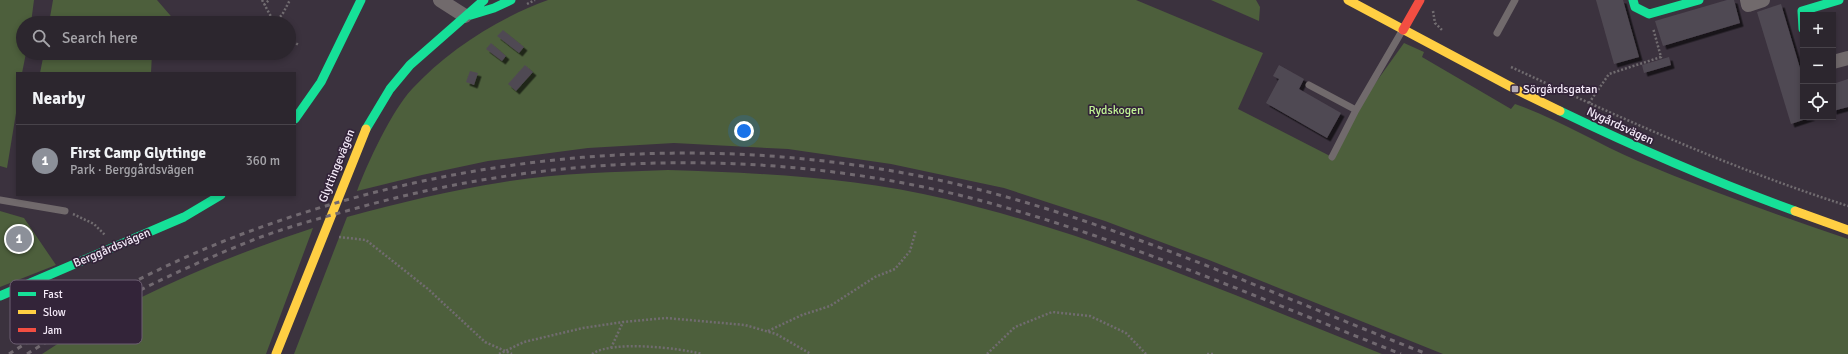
<!DOCTYPE html>
<meta charset="utf-8">
<style>
:root{--surface:#2c262e;--page:#342e36;--text:#f1f3f6;--muted:#a6a5aa;--line:#48434a;--accent:#8c9099}
body{margin:0;font-family:Signika,sans-serif;background:var(--page);color:var(--text)}
.controls{position:absolute;right:12px;top:12px;display:grid;overflow:hidden;border-radius:0px;box-shadow:0 2px 6px #0003}
.controls button{width:36px;height:36px;display:grid;place-items:center;padding:0;border:0;border-bottom:1px solid var(--line);background:var(--surface);color:var(--text);font:20px sans-serif}
.you{position:absolute;left:744px;top:131px;width:14px;height:14px;margin:-10px;border:3px solid #fff;border-radius:50%;background:#1a73e8;box-shadow:0 0 0 6px #1a73e833}
.badge{display:grid;place-items:center;width:26px;height:26px;border-radius:50%;background:var(--accent);color:#fff;font-size:13px;font-weight:700}
.pin{position:absolute;translate:-50% -50%;border:2px solid #fff;box-shadow:0 1px 4px #0006}
.list{margin:0;padding:0;list-style:none}
h2{display:flex;justify-content:space-between;align-items:center;height:52px;margin:0;padding:0 16px;font-size:17px}
h2 small{font-size:13px;font-weight:400;color:var(--muted)}
.list li{display:grid;grid-template-columns:26px 1fr auto;gap:12px;align-items:center;box-sizing:border-box;height:72px;padding:0 16px;border-top:1px solid var(--line)}
.list b{display:block;font-size:15px;white-space:nowrap}
.list p{margin:0;font-size:13px;white-space:nowrap;color:var(--muted)}
.list em{font-size:13px;font-style:normal;color:var(--muted)}
.icon{flex:none;width:22px;height:22px;fill:none;stroke:currentColor;stroke-width:2;stroke-linecap:round;stroke-linejoin:round}
.map{position:relative;flex:none;width:1848px;height:354px;overflow:hidden}
.search{position:absolute;background:var(--surface);box-shadow:0 2px 6px #0003;left:16px;top:16px;width:280px;height:44px;display:flex;align-items:center;gap:10px;box-sizing:border-box;padding:0 14px;border-radius:22px;color:var(--muted);font-size:15px}
.panel{position:absolute;background:var(--surface);box-shadow:0 2px 6px #0003;left:16px;top:72px;width:280px;height:124px;border-radius:0px}
.map>svg:first-child{display:block}
.green{fill:#4d5f3c}
.building{fill:#504953;filter:url(#shadow)}
.lines{fill:none;stroke-linecap:round;stroke-linejoin:round}
.path{stroke:#716c70;stroke-width:2.5;stroke-dasharray:2 2;stroke-linecap:butt}
.lane{stroke:#716a6c;stroke-width:7}
.street{stroke:#716a6c;stroke-width:14}
.fast{stroke:#16e098;stroke-width:9}
.slow{stroke:#ffcf43;stroke-width:9}
.jam{stroke:#f24e42;stroke-width:9}
.rail{stroke:#716970;stroke-width:3;stroke-dasharray:5 5;stroke-linecap:butt}
.poi-dot{fill:#b3aab7;stroke:#332439;stroke-width:1.5}
.labels{text-anchor:middle;dominant-baseline:central;stroke-width:3.5;stroke-linejoin:round;paint-order:stroke}
.poi-label{font-size:12px;fill:#f4eaf8;stroke:#332439;text-anchor:start}
.park-label{font-size:12px;fill:#c1f495;stroke:#332439}
.street-label{font-size:12px;fill:#f4eaf8;stroke:#332439}
.key{fill:#332439;stroke:#6d5f72;stroke-width:1}
.key-label{font-size:11px;fill:#f4eaf8}
</style>
<div class="map">
<svg width="1848" height="354" viewBox="0 0 1848 354">
<defs>
<filter id="shadow"><feDropShadow dx="3.5" dy="3.5" stdDeviation="0" flood-color="#0009"/></filter>
</defs>
<rect width="100%" height="100%" fill="#3b323e"/>
<path class="green" d="M0 0H34L31 23H23V53H26L22 73H17V107L7 168 0 166Z
M53 0H157L176 22 49 23Z
M548 0H1136L1263 53 1238 109 1332 157 1356 110 1404 43 1424 52 1422 57 1511 109 1515 104C1558 119 1596 143 1638 161 1707 190 1777 215 1848 239V354H1443L1209 260 1105 221 1004 188 891 164 788 149 674 143 588 148 488 161 422 175 357 191C368 162 391 112 412 89 448 50 498 18 548 0Z
M1211 0H1256L1260 7 1259 21Z
M44 53H152L151 73H40Z
M668 170C761 173 855 177 946 199 1097 235 1239 297 1382 354H294L347 217C399 203 451 190 504 182 559 173 614 172 668 170Z
M0 211 24 218 56 265 0 287Z
M313 228 266 354H42C125 299 219 259 313 228Z"/>
<path class="building" d="M1596 0H1623L1639 57 1614 64Z
M1727 0H1734L1740 23 1663 46 1655 21Z
M1781 4 1803 78V117H1812L1791 124 1757 12Z
M503 30 524 47 519 53 497 36Z
M491 43 506 56 502 61 486 49Z
M1669 57 1671 65 1644 73 1642 65Z
M525 65 533 72 516 91 508 84Z
M1279 65 1304 79 1299 89 1341 113 1327 138 1266 103 1279 79 1273 76Z
M470 71 478 73 474 85 466 82Z
M1848 79V107L1833 111V84Z"/>
<g class="lines">
<path class="path" d="M262 0 274 22
M527 4 535 0
M264 5 269 0
M1433 11 1435 23 1443 31
M274 22 282 15 290 0
M289 40 299 45
M1511 67C1621 118 1732 169 1848 206
M1589 103 1609 74 1661 57 1653 28
M73 214 94 224 105 235
M339 237 366 240 428 289 485 342 512 354
M768 331 802 315 830 306 875 277 895 269 910 251 916 230
M611 348 623 322
M499 354 524 342 583 328 623 322 666 318 745 325 776 334 811 354
M592 354C612 340 679 348 702 354
M987 354 1015 327 1052 312 1090 316 1126 333 1146 354
M1207 354H1213"/>
<path class="lane" d="M1497 33 1515 0
M1309 85 1356 110 1402 31
M1332 157 1356 110
M0 200 65 211"/>
<path class="street" d="M440 0 465 16
M1747 0 1748 5 1763 0
M1833 62 1848 58"/>
<path class="fast" d="M1633 0 1635 7 1649 14 1699 0
M471 15 494 8 511 0
M1803 29 1802 11 1839 0
M1560 111C1637 148 1715 182 1795 211
M295 119 321 82 361 0
M366 129 390 89 410 65 484 0
M0 296 184 217 221 195"/>
<path class="slow" d="M1348 0 1515 89 1560 111
M1795 211 1848 230
M276 354 366 129"/>
<path class="jam" d="M1403 30 1420 0"/>
<path class="rail" d="M9 354C87 304 169 260 256 229 490 144 750 128 992 193 1141 233 1283 298 1427 354
M27 354C98 309 174 271 253 240 284 228 317 219 350 210 556 151 779 146 986 202 1128 241 1264 300 1401 354"/>
</g>
<rect class="poi-dot" x="1511" y="85" width="8" height="8" rx="2"/>
<g class="labels">
<g class="poi-label">
<text x="1523" y="89">Sörgårdsgatan</text>
</g>
<g class="park-label">
<text x="1116" y="110">Rydskogen</text>
</g>
<g class="street-label">
<text transform="translate(1620 126) rotate(25)">Nygårdsvägen</text>
<text transform="translate(337 166) rotate(-68)">Glyttingevägen</text>
<text transform="translate(112 248) rotate(-23)">Berggårdsvägen</text>
</g>
</g>
<rect x="10" y="280" width="132" height="64" rx="6" class="key"/>
<rect x="18" y="292" width="18" height="4" fill="#16e098"/>
<rect x="18" y="310" width="18" height="4" fill="#ffcf43"/>
<rect x="18" y="328" width="18" height="4" fill="#f24e42"/>
<g class="key-label">
<text x="43" y="298">Fast</text>
<text x="43" y="316">Slow</text>
<text x="43" y="334">Jam</text>
</g>
</svg>
<div class="controls">
<button>+</button>
<button>−</button>
<button><svg class="icon" aria-label="locate" viewBox="0 0 24 24"><circle cx="12" cy="12" r="6"/><path d="M12 2v4M12 18v4M2 12h4M18 12h4"/></svg></button>
</div>
<div class="you"></div>
<div class="pin badge" style="left:19px;top:239px">1</div>
<div class="search"><svg class="icon" aria-label="search" viewBox="0 0 24 24"><circle cx="10" cy="10" r="6"/><path d="M15 15l6 6"/></svg>Search here</div>
<section class="panel">
<h2>Nearby<small></small></h2>
<ul class="list">
<li><span class="badge">1</span><div><b>First Camp Glyttinge</b><p>Park · Berggårdsvägen</p></div><em>360 m</em></li>
</ul>
</section>
</div>
